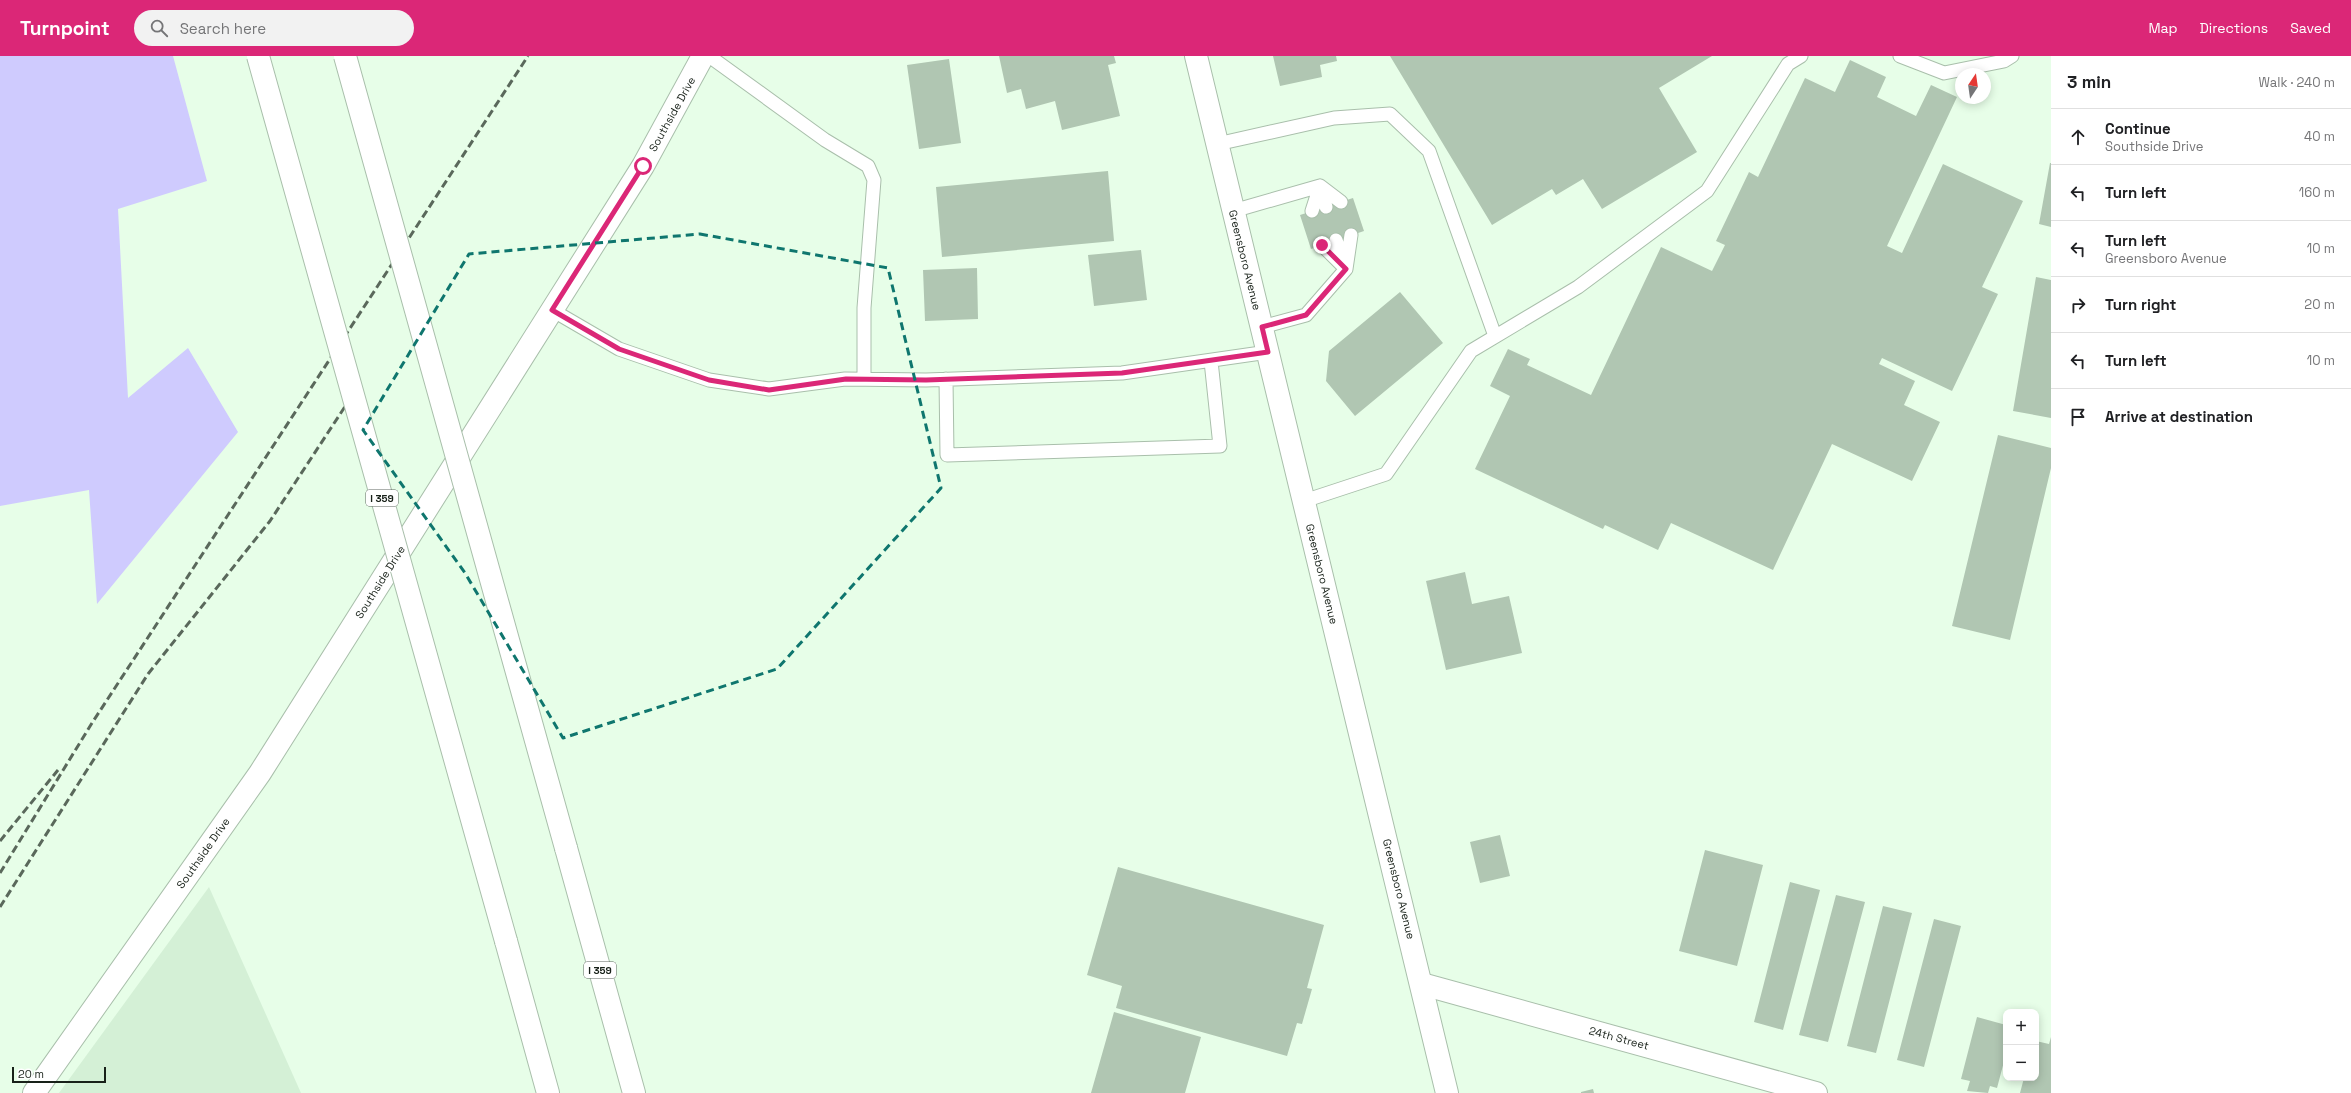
<!DOCTYPE html>
<meta charset="utf-8">
<style>
:root{--surface:#fff;--page:#f2f2f2;--text:#202124;--muted:#757577;--line:#e0e0e0;--accent:#db2777}
body{margin:0;font-family:"Space Grotesk",sans-serif;background:var(--page);color:var(--text)}
.controls{position:absolute;right:12px;bottom:12px;display:grid;overflow:hidden;border-radius:8px;box-shadow:0 2px 10px #0003}
.controls button{width:36px;height:36px;display:grid;place-items:center;padding:0;border:0;border-bottom:1px solid var(--line);background:var(--surface);color:var(--text);font:20px sans-serif}
.compass{position:absolute;left:1955px;top:12px;width:36px;height:36px;border-radius:50%;background:var(--surface);box-shadow:0 2px 10px #0003;rotate:13deg}
.scale{position:absolute;left:12px;bottom:10px;width:94px;box-sizing:border-box;padding-left:4px;border:2px solid #182119;border-top:0;font-size:11px;line-height:14px;white-space:nowrap;color:#182119;-webkit-text-stroke:3px #fff;paint-order:stroke}
.stop{position:absolute;width:12px;height:12px;margin:-9px;border:3px solid #db2777;border-radius:50%;background:#fff}
.stop.end{background:#db2777;border-color:#fff;box-shadow:0 1px 4px #0008}
.list{margin:0;padding:0;list-style:none}
h2{display:flex;justify-content:space-between;align-items:center;height:52px;margin:0;padding:0 16px;font-size:17px}
h2 small{font-size:13px;font-weight:400;color:var(--muted)}
.list li{display:grid;grid-template-columns:26px 1fr auto;gap:12px;align-items:center;box-sizing:border-box;height:56px;padding:0 16px;border-top:1px solid var(--line)}
.list b{display:block;font-size:15px;white-space:nowrap}
.list p{margin:0;font-size:13px;white-space:nowrap;color:var(--muted)}
.list em{font-size:13px;font-style:normal;color:var(--muted)}
.icon{flex:none;width:22px;height:22px;fill:none;stroke:currentColor;stroke-width:2;stroke-linecap:round;stroke-linejoin:round}
.map{position:relative;flex:none;width:2051px;height:1037px;overflow:hidden}
header{display:flex;align-items:center;gap:24px;box-sizing:border-box;height:56px;padding:0 20px;background:var(--accent);color:#fff}
header strong{font-size:19px}
nav{display:flex;gap:22px;margin-inline-start:auto;font-size:14px}
.search{width:280px;height:36px;background:var(--page);display:flex;align-items:center;gap:10px;box-sizing:border-box;padding:0 14px;border-radius:22px;color:var(--muted);font-size:15px}
main{display:flex}
aside{flex:1;background:var(--surface)}
.map>svg:first-child{display:block}
.built{fill:#d4f0d6}
.green{fill:#cfcbfe}
.building{fill:#b0c6b2}
.lines{fill:none;stroke-linecap:round;stroke-linejoin:round}
.service-casing{stroke:#a9bfab;stroke-width:15}
.minor-casing{stroke:#a9bfab;stroke-width:24}
.secondary-casing{stroke:#a9bfab;stroke-width:24}
.motorway-casing{stroke:#a9bfab;stroke-width:24}
.service{stroke:#fff;stroke-width:13}
.minor{stroke:#fff;stroke-width:22}
.secondary{stroke:#fff;stroke-width:22}
.motorway{stroke:#fff;stroke-width:22}
.rail{stroke:#5a685b;stroke-width:3;stroke-dasharray:8 4;stroke-linecap:butt}
.motorway-bridge-casing{stroke:#a9bfab;stroke-width:24;stroke-linecap:butt}
.motorway-bridge{stroke:#fff;stroke-width:22}
.route{stroke:#db2777;stroke-width:5}
.marked{fill:none;stroke:#0f766e;stroke-width:3;stroke-dasharray:8 5;stroke-linejoin:round}
.labels{text-anchor:middle;dominant-baseline:central;stroke-width:3;stroke-linejoin:round;paint-order:stroke}
.shield{fill:#fff;stroke:#5d645e;stroke-width:1}
.shield-label{font-size:10px;font-weight:bold;fill:#182119}
.street-label{font-size:11px;fill:#182119;stroke:#fff}
</style>
<header>
<strong>Turnpoint</strong>
<div class="search"><svg class="icon" aria-label="search" viewBox="0 0 24 24"><circle cx="10" cy="10" r="6"/><path d="M15 15l6 6"/></svg>Search here</div>
<nav><a>Map</a><a>Directions</a><a>Saved</a></nav>
</header>
<main>
<div class="map">
<svg width="2051" height="1037" viewBox="0 0 2051 1037">
<rect width="100%" height="100%" fill="#e7fee8"/>
<path class="built" d="M209 831 301 1037H59Z"/>
<path class="green" d="M0 0H173L207 125 118 153 128 342 188 292 238 376 97 548 89 434 0 450Z"/>
<path class="building" d="M999 0H1114L1116 7 1108 9 1120 60 1062 74 1055 45 1026 53 1021 33 1007 37Z
M1273 0H1336L1337 5 1320 9 1322 21 1280 30Z
M1390 0H1712L1659 32 1697 96 1602 153 1583 123 1556 139 1552 133 1492 169Z
M949 3 961 87 919 93 907 9Z
M1850 4 1886 21 1877 41 1916 60 1931 29 1957 41 1887 190 1902 197 1943 108 2023 145 1982 231 1998 238 1952 335 1882 302 1879 308 1915 325 1904 349 1940 366 1912 425 1832 388 1773 514 1671 467 1658 494 1605 469 1603 473 1475 413 1510 340 1490 330 1508 293 1530 303 1527 309 1591 339 1661 191 1712 215 1725 189 1716 185 1749 116 1758 121 1805 22 1835 36Z
M2050 107H2051V171L2039 168Z
M1108 115 1114 185 942 201 936 131Z
M1353 142 1364 175 1311 193 1300 159Z
M1141 194 1147 244 1094 250 1088 199Z
M977 212 978 263 925 265 923 214Z
M2036 221 2051 224V362L2013 355Z
M1400 236 1443 287 1355 360 1326 325 1329 295Z
M1998 379 2051 392V412L2010 584 1952 570Z
M1465 516 1472 548 1509 540 1522 597 1446 614 1426 525Z
M1500 779 1510 820 1480 827 1470 786Z
M1705 794 1763 809 1737 910 1679 895Z
M1118 811 1324 869 1307 932 1312 933 1302 968 1297 967 1287 1000 1116 952 1122 930 1087 919Z
M1790 826 1820 834 1783 974 1754 966Z
M1836 839 1865 846 1828 986 1799 979Z
M1883 850 1912 857 1876 997 1847 990Z
M1934 863 1961 870 1924 1011 1897 1004Z
M1114 956 1201 981 1185 1037H1091Z
M1977 961 2006 969V998L1997 1032 1990 1030 1988 1037 1967 1035 1970 1025 1961 1023Z
M2051 981V1037H2020L2024 1022H2036V985L2049 988Z
M1593 1033 1594 1037H1581V1036Z"/>
<g class="lines">
<g class="service-casing">
<path id="service" d="M709 0 825 84 868 110 874 124 864 252V323
M1900 0 1944 17 2004 5 2012 0
M1217 88 1334 62 1390 58 1429 95 1495 280
M1233 155 1320 130 1326 151
M1312 155 1320 130 1341 146
M1322 189 1346 213 1336 184
M552 254 619 293 709 324 769 333 845 323 926 324 1122 317 1268 296
M1262 271 1306 259 1346 213 1351 179
M946 323 947 399 1220 390 1211 305
M1304 445 1386 418 1471 295 1578 231 1707 135 1788 8 1801 0"/>
</g>
<g class="minor-casing">
<path id="minor" d="M1422 928 1816 1037
M34 1037 260 717 643 110 703 0"/>
</g>
<g class="secondary-casing">
<path id="secondary" d="M1196 0 1447 1037"/>
</g>
<g class="motorway-casing">
<path id="motorway" d="M566 792 634 1037
M506 885 548 1037"/>
</g>
<use href="#service" class="service"/>
<use href="#minor" class="minor"/>
<use href="#secondary" class="secondary"/>
<use href="#motorway" class="motorway"/>
<path class="rail" d="M0 785 58 714
M0 817 92 667 528 0
M0 851 148 618 270 465 348 346"/>
<g class="motorway-bridge-casing">
<path id="motorway-bridge" d="M258 0 506 885
M345 0 566 792"/>
</g>
<use href="#motorway-bridge" class="motorway-bridge"/>
</g>
<g class="lines">
<path class="route" d="M643 110 552 254 619 293 709 324 769 334 846 323 926 324 1122 317 1268 296 1262 271 1306 259 1346 213 1322 189"/>
</g>
<path class="marked" d="M700 178 888 212 941 432 777 613 563 682 465 517 363 374 469 198Z"/>
<g class="labels">
<g class="shield">
<rect x="366" y="434" width="32" height="16" rx="3"/>
<rect x="584" y="906" width="32" height="16" rx="3"/>
</g>
<g class="shield-label">
<text x="382" y="442">I 359</text>
<text x="600" y="914">I 359</text>
</g>
<g class="street-label">
<text transform="translate(672 58) rotate(-61)">Southside Drive</text>
<text transform="translate(1245 204) rotate(76)">Greensboro Avenue</text>
<text transform="translate(1322 518) rotate(76)">Greensboro Avenue</text>
<text transform="translate(380 526) rotate(-58)">Southside Drive</text>
<text transform="translate(203 797) rotate(-55)">Southside Drive</text>
<text transform="translate(1399 833) rotate(76)">Greensboro Avenue</text>
<text transform="translate(1619 982) rotate(15)">24th Street</text>
</g>
</g>
</svg>
<div class="controls">
<button>+</button>
<button>−</button>
</div>
<svg class="compass" viewBox="-18 -18 36 36"><path d="M0-13l5 13h-10z" fill="#e53935"/><path d="M0 13l5-13h-10z" fill="#757577"/></svg>
<div class="scale">20 m</div>
<div class="stop" style="left:643px;top:110px"></div>
<div class="stop end" style="left:1322px;top:189px"></div>
</div>
<aside>
<h2>3 min<small>Walk · 240 m</small></h2>
<ul class="list">
<li><svg class="icon" aria-label="ahead" viewBox="0 0 24 24"><path d="M12 20V5M6 11l6-6 6 6"/></svg><div><b>Continue</b><p>Southside Drive</p></div><em>40 m</em></li>
<li><svg class="icon" aria-label="left" viewBox="0 0 24 24"><path d="M17 20v-9H6M10 6l-5 5 5 5"/></svg><div><b>Turn left</b></div><em>160 m</em></li>
<li><svg class="icon" aria-label="left" viewBox="0 0 24 24"><path d="M17 20v-9H6M10 6l-5 5 5 5"/></svg><div><b>Turn left</b><p>Greensboro Avenue</p></div><em>10 m</em></li>
<li><svg class="icon" aria-label="right" viewBox="0 0 24 24"><path d="M7 20v-9h11M14 6l5 5-5 5"/></svg><div><b>Turn right</b></div><em>20 m</em></li>
<li><svg class="icon" aria-label="left" viewBox="0 0 24 24"><path d="M17 20v-9H6M10 6l-5 5 5 5"/></svg><div><b>Turn left</b></div><em>10 m</em></li>
<li><svg class="icon" aria-label="arrive" viewBox="0 0 24 24"><path d="M6 21V4h12l-3 4 3 4H6"/></svg><div><b>Arrive at destination</b></div></li>
</ul>
</aside>
</main>
